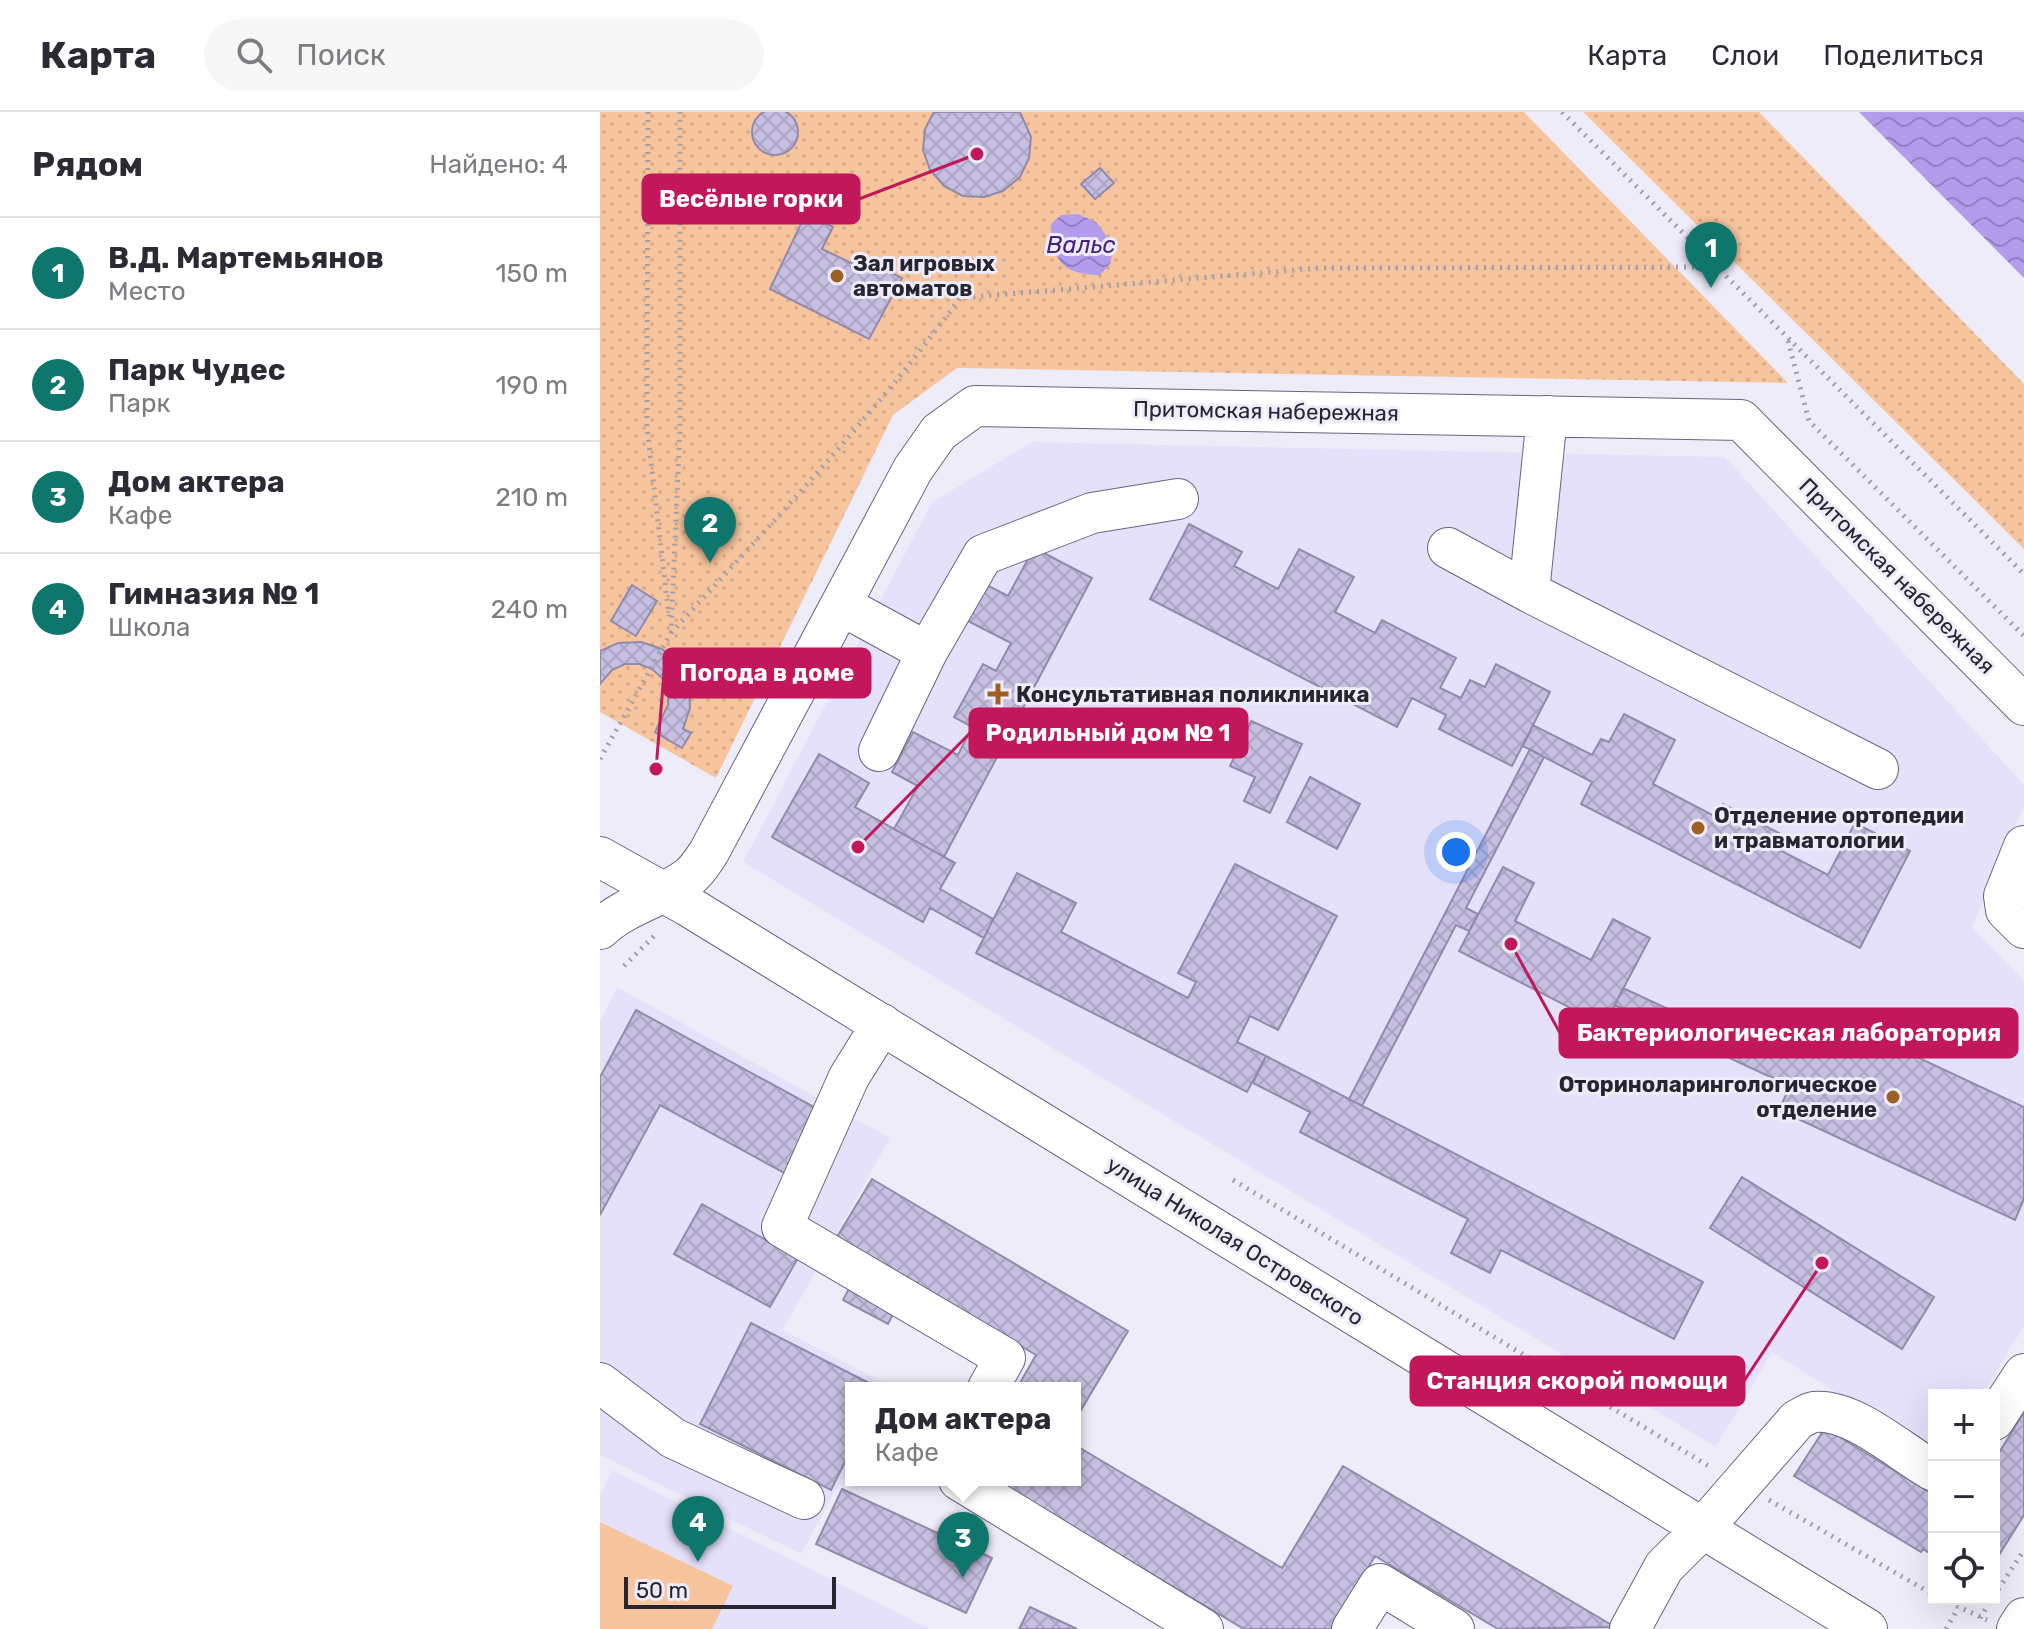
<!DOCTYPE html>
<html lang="ru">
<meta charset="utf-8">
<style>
:root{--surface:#fff;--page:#f7f7f7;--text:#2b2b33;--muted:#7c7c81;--line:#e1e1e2;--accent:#0f766e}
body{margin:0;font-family:Rubik,sans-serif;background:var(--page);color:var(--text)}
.controls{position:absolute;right:24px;bottom:24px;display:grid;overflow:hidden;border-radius:0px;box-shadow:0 8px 32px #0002}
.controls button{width:72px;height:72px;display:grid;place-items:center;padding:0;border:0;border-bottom:2px solid var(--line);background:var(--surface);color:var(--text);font:40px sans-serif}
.scale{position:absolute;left:24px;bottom:20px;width:212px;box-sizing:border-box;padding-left:8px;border:4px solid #282532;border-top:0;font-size:22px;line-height:28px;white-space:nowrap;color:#282532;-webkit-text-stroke:6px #efecfa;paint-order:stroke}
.you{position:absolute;left:856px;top:740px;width:28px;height:28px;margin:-20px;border:6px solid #fff;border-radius:50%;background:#1a73e8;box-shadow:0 0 0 12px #1a73e833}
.badge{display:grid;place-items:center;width:52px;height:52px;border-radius:50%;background:var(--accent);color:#fff;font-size:26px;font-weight:700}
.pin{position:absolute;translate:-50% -66px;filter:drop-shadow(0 2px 4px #0008)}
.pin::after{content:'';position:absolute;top:42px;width:28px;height:24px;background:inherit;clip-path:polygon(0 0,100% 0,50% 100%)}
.popup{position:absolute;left:245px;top:1270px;width:236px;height:104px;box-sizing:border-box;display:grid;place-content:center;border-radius:0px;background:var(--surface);filter:drop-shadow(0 2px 6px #0005);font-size:26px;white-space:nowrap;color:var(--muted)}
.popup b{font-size:30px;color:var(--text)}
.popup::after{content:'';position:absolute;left:50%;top:100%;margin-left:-16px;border:16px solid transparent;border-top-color:var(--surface)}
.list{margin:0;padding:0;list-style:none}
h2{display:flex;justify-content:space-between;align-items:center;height:104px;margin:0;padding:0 32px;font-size:34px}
h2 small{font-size:26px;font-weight:400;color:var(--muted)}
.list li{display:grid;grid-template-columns:52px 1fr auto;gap:24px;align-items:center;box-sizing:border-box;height:112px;padding:0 32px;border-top:2px solid var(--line)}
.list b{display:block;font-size:30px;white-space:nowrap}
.list p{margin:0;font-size:26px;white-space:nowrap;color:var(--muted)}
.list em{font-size:26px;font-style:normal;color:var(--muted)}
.icon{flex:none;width:44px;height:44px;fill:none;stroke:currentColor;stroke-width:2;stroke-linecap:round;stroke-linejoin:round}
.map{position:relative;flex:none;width:1424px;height:1517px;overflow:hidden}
header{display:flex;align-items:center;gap:48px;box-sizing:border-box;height:112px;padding:0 40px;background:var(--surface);border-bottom:2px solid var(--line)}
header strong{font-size:38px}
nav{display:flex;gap:44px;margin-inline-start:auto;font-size:28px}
.search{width:560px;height:72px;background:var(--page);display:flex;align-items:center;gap:20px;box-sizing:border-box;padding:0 28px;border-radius:44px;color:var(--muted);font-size:30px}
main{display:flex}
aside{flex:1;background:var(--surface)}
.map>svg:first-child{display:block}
.built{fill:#e6e1fb}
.green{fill:url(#green-dots)}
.pitch{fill:#f7c59d}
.water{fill:url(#water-waves)}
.building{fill:url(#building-cross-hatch);stroke:#928aab;stroke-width:2}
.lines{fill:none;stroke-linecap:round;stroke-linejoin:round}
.minor-casing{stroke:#6a6381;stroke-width:42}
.path{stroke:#a29fad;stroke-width:5;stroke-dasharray:2 6;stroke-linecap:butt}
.minor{stroke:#fff;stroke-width:40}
.poi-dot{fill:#9e5f25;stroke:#efecfa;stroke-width:3}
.labels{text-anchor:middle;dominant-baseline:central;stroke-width:6;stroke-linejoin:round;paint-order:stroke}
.poi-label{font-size:22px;font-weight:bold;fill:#282532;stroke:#efecfa;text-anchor:start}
.street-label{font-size:22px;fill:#282532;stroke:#efecfa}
.water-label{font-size:24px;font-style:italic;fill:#44227c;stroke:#efecfa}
.leader{fill:none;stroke:#c2185b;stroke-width:3}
.callout-dot{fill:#c2185b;stroke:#efecfa;stroke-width:3}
.callout{fill:#c2185b;stroke:#c2185b;stroke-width:3}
.callout-label{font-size:24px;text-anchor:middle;font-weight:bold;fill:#fff}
</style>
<header>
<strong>Карта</strong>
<div class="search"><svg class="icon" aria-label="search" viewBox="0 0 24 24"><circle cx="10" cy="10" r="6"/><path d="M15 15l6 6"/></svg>Поиск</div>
<nav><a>Карта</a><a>Слои</a><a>Поделиться</a></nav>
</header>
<main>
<aside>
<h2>Рядом<small>Найдено: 4</small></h2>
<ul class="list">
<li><span class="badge">1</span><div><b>В.Д. Мартемьянов</b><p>Место</p></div><em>150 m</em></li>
<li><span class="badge">2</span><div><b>Парк Чудес</b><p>Парк</p></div><em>190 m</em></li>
<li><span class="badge">3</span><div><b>Дом актера</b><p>Кафе</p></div><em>210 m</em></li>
<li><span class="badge">4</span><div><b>Гимназия № 1</b><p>Школа</p></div><em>240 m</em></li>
</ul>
</aside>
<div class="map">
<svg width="1424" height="1517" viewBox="0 0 1424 1517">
<defs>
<pattern id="green-dots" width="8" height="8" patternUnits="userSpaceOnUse" patternTransform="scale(2)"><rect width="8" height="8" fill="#f7c59d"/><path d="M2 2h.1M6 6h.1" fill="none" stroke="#d4a988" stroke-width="1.8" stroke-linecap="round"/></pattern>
<pattern id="water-waves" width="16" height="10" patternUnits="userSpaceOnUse" patternTransform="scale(2)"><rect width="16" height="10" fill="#b19deb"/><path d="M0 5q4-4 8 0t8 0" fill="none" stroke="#9080bf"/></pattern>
<pattern id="building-cross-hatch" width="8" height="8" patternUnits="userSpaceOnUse" patternTransform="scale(2)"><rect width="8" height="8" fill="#c7bfe2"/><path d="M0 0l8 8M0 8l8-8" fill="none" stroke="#aba4c2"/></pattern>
</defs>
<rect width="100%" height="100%" fill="#efecfa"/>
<path class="built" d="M432 330 1125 345 1424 673V694L1372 815 1424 869V1214L1382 1283H1334V1343L1172 1240 1116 1335 143 750 332 390Z
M17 875 290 1026 183 1218 292 1275 251 1276V1350L201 1442 0 1343V909Z
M12 1358 329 1517H0V1383Z"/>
<path class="green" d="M0 0H924L1188 271 357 256 293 303 116 666 0 600Z
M983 0H1159L1424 272V437Z"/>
<path class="pitch" d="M0 1410 133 1474 112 1517H0Z"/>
<path class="water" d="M1259 0H1424V166Z
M478 102 496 110 514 134 510 152 500 163C463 163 451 148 451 112L461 103Z"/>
<path class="building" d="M152 20a23 23 0 1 1 46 0a23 23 0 1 1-46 0Z
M334 0H420L431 25 429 46 420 65 403 79 384 85 363 84 344 74 330 58 323 38 325 17Z
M500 56 514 71 495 87 481 72Z
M206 101 233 115 222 137 274 162 278 154 302 166 269 227 170 177Z
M589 412 642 440 634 454 678 477 699 437 754 465 735 500 775 521 782 508 856 546 840 576 861 586 870 568 885 575 896 552 950 580 912 654 839 617 846 603 812 586 797 615 550 487Z
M434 436 492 466 344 745 294 717 318 674 292 660 313 620 358 643 372 615 354 605 383 552 396 559 411 531 366 508 385 472 408 484Z
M32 473 57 489 36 524 11 509Z
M41 530 62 537 79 552 89 573 90 596 83 617 91 621 82 636 55 620 68 593V579L62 566 52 557 39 552H25L12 558 0 572V539L18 531Z
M1024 602 1075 628 1053 672 1116 705 1123 692 1179 721 1172 734 1228 763 1255 711 1310 739 1260 836 981 692 992 670 923 634 933 613 992 643 1001 627 1009 630Z
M651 609 702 632 670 701 644 689 655 665 630 654Z
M930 637 944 645 866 796 878 802 869 819 856 813 762 994 749 987Z
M219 642 269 671 255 695 355 751 340 777 393 807 384 826 330 796 323 810 172 725Z
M710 665 760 692 737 737 687 710Z
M635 752 737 804 678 918 650 904 637 930 666 944 647 980 376 841 417 761 476 791 461 820 588 886 596 870 578 861Z
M903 755 934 771 915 809 991 848 1013 807 1050 826 1004 913 859 839Z
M1023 876 1156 938 1168 914 1211 934 1225 902 1424 995V1087L1415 1108 1179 998 1190 974 1015 893Z
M36 898 223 1000 188 1063 60 993 0 1103V965Z
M666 944 1103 1170 1074 1227 901 1138 890 1161 851 1141 868 1107 700 1020 710 1000 653 971Z
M1142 1065 1334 1185 1302 1237 1110 1116Z
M272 1067 528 1219 475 1308V1276H417L436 1243 237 1125Z
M102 1092 198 1146 170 1195 74 1142Z
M256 1163 301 1187 288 1212 243 1188Z
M151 1211 279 1276H251V1338L231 1378 100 1312Z
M1424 1300V1403L1394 1451V1349Z
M1225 1316 1334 1383V1444L1323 1437 1321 1440 1194 1364Z
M475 1333 682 1456 743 1354 1015 1515 898 1517 775 1444 731 1517H644L393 1368H475Z
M242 1377 392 1446 366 1501 216 1432Z
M430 1495 477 1517H419Z"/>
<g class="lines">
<g class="minor-casing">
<path id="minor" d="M947 304 929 480 1278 657
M848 436 929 480
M241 493 327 540 383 443 492 401 578 387
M279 639 327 540
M1424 734 1404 784 1406 798 1424 816
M0 745 88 794 1267 1517
M0 817C25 793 61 786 89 765 97 759 103 749 109 740L313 357 339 320 375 294 1141 308 1424 593
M282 912 249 965 182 1115 405 1246 388 1276
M0 1271 73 1326 204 1387
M1394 1308 1424 1262
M359 1368 603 1517
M752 1517 780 1472 854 1517
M1030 1517 1064 1455 1103 1416 1197 1308C1203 1305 1208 1301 1214 1300 1253 1296 1301 1341 1334 1359
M1417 1517 1424 1506"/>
</g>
<path class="path" d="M48 0 47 315 69 504
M962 0 1424 462
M48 82H80
M1188 229 1209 309 1424 524
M71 521C171 412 273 305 360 186L720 156 1117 155
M0 647 71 521 80 316V0
M24 854 54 824
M633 1068 1112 1356
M1169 1388 1334 1483
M1394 1484 1424 1438
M1342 1487 1387 1508
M1380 1506 1392 1487
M1346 1517 1358 1496"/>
<use href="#minor" class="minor"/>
</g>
<g class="poi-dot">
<circle cx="237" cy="164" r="8"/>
<path d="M394 570h8v8h8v8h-8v8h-8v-8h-8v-8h8z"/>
<circle cx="1098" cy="716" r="8"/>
<circle cx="1293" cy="985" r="8"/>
</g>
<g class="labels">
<g class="poi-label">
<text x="253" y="151">Зал игровых<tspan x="253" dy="25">автоматов</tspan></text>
<text x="416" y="582">Консультативная поликлиника</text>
<text x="1114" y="703">Отделение ортопедии<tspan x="1114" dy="25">и травматологии</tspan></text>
<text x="1277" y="972" text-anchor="end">Оториноларингологическое<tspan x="1277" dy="25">отделение</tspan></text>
</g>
<g class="street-label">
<text transform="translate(666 299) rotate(1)">Притомская набережная</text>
<text transform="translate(1297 464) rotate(45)">Притомская набережная</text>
<text transform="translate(635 1129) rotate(32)">улица Николая Островского</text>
</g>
<g class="water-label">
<text x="481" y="133">Вальс</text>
</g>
</g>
<path class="leader" d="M377 42L259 87M56 657L64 561M258 735L370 621M911 832L960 921M1222 1151L1144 1269"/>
<g class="callout-dot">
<circle cx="377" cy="42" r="8"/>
<circle cx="56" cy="657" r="8"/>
<circle cx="258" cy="735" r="8"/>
<circle cx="911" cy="832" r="8"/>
<circle cx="1222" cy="1151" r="8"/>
</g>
<g class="callout">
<rect x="43" y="63" width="216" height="48" rx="8"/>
<rect x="64" y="537" width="206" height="48" rx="8"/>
<rect x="370" y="597" width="277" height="48" rx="8"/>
<rect x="960" y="897" width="457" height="48" rx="8"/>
<rect x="811" y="1245" width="333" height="48" rx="8"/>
</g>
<g class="callout-label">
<text x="151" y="95">Весёлые горки</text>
<text x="167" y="569">Погода в доме</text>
<text x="508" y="629">Родильный дом № 1</text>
<text x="1189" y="929">Бактериологическая лаборатория</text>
<text x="977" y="1277">Станция скорой помощи</text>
</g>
</svg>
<div class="controls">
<button>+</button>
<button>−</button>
<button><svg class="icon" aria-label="locate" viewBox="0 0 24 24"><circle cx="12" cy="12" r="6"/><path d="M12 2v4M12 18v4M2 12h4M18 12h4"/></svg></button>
</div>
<div class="scale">50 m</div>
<div class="you"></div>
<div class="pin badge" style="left:1111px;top:176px">1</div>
<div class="pin badge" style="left:110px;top:451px">2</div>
<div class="pin badge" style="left:363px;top:1466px">3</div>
<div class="popup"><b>Дом актера</b>Кафе</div>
<div class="pin badge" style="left:98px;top:1450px">4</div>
</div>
</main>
